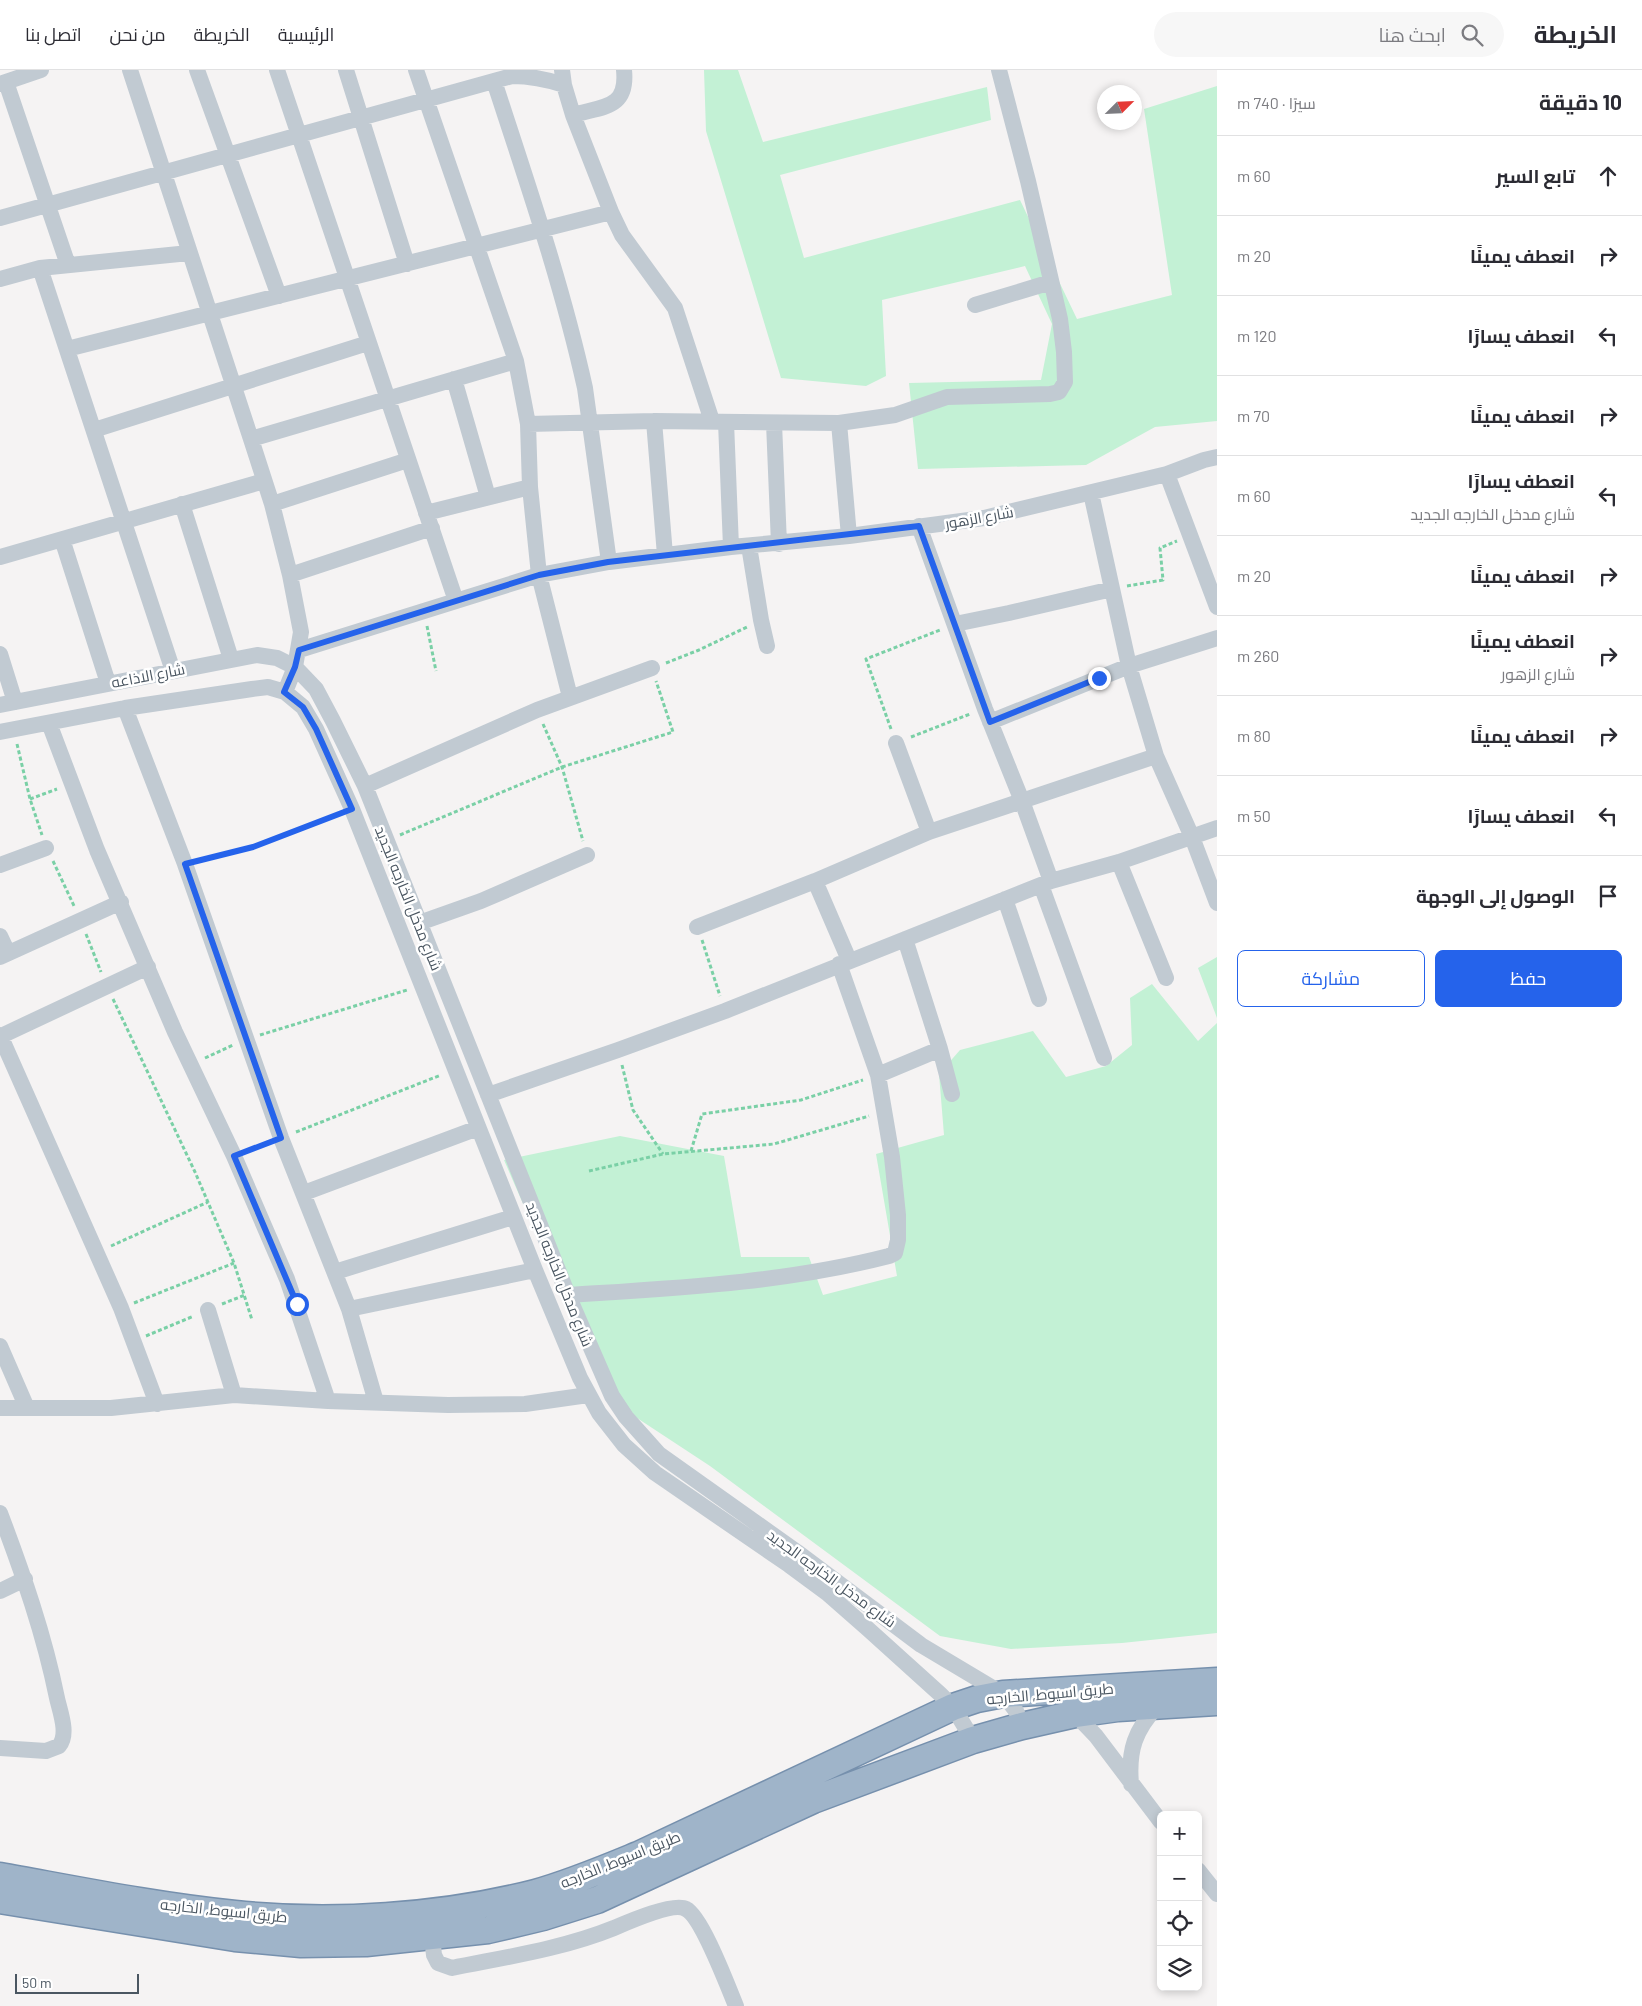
<!DOCTYPE html>
<html lang="ar">
<meta charset="utf-8">
<style>
:root{--surface:#fff;--page:#f7f7f7;--text:#2b2b33;--muted:#7c7c81;--line:#e1e1e2;--accent:#2563eb}
body{margin:0;font-family:Barlow,Cairo,sans-serif;background:var(--page);color:var(--text);direction:rtl}
.controls{position:absolute;right:15px;bottom:15px;display:grid;overflow:hidden;border-radius:8px;box-shadow:0 2px 8px #0003}
.controls button{width:45px;height:45px;display:grid;place-items:center;padding:0;border:0;border-bottom:1px solid var(--line);background:var(--surface);color:var(--text);font:25px sans-serif}
.compass{position:absolute;left:1097px;top:15px;width:45px;height:45px;border-radius:50%;background:var(--surface);box-shadow:0 2px 8px #0003;rotate:66deg}
.scale{position:absolute;left:15px;bottom:12px;width:124px;box-sizing:border-box;padding-left:5px;border:2px solid #4a5661;border-top:0;font-size:14px;line-height:18px;white-space:nowrap;color:#4a5661;-webkit-text-stroke:4px #fff;paint-order:stroke}
.stop{position:absolute;width:15px;height:15px;margin:-11px;border:4px solid #2563eb;border-radius:50%;background:#fff}
.stop.end{background:#2563eb;border-color:#fff;box-shadow:0 1px 5px #0008}
.list{margin:0;padding:0;list-style:none}
h2{display:flex;justify-content:space-between;align-items:center;height:65px;margin:0;padding:0 20px;font-size:21px}
h2 small{font-size:16px;font-weight:400;color:var(--muted)}
.list li{display:grid;grid-template-columns:32px 1fr auto;gap:15px;align-items:center;box-sizing:border-box;height:80px;padding:0 20px;border-top:1px solid var(--line)}
.list b{display:block;font-size:19px;white-space:nowrap}
.list p{margin:0;font-size:16px;white-space:nowrap;color:var(--muted)}
.list em{font-size:16px;font-style:normal;color:var(--muted)}
.actions{display:flex;gap:10px;padding:15px 20px}
.actions a{flex:1;padding:11px 0;border:1px solid var(--accent);border-radius:8px;text-align:center;font-size:18px;color:var(--accent)}
.actions .main{background:var(--accent);color:#fff}
.icon{flex:none;width:28px;height:28px;fill:none;stroke:currentColor;stroke-width:2;stroke-linecap:round;stroke-linejoin:round}
.map{position:relative;flex:none;width:1217px;height:1936px;overflow:hidden;direction:ltr}
header{display:flex;align-items:center;gap:30px;box-sizing:border-box;height:70px;padding:0 25px;background:var(--surface);border-bottom:1px solid var(--line)}
header strong{font-size:24px}
nav{display:flex;gap:28px;margin-inline-start:auto;font-size:18px}
.search{width:350px;height:45px;background:var(--page);display:flex;align-items:center;gap:12px;box-sizing:border-box;padding:0 18px;border-radius:28px;color:var(--muted);font-size:19px}
main{display:flex}
aside{flex:1;background:var(--surface)}
.map>svg:first-child{display:block}
.green{fill:#c3f1d5}
.lines{fill:none;stroke-linecap:round;stroke-linejoin:round}
.trunk-casing{stroke:#7690ad;stroke-width:29}
.path{stroke:#7ad0a6;stroke-width:3;stroke-dasharray:4 2.5;stroke-linecap:butt}
.minor{stroke:#c1cad2;stroke-width:16}
.trunk{stroke:#9fb4c9;stroke-width:26}
.route{stroke:#2563eb;stroke-width:6}
.labels{text-anchor:middle;dominant-baseline:central;stroke-width:5;stroke-linejoin:round;paint-order:stroke}
.street-label{font-size:15px;fill:#4a5661;stroke:#fff}
</style>
<header>
<strong>الخريطة</strong>
<div class="search"><svg class="icon" aria-label="search" viewBox="0 0 24 24"><circle cx="10" cy="10" r="6"/><path d="M15 15l6 6"/></svg>ابحث هنا</div>
<nav><a>الرئيسية</a><a>الخريطة</a><a>من نحن</a><a>اتصل بنا</a></nav>
</header>
<main>
<aside>
<h2>10 دقيقة<small>سيرًا · 740 m</small></h2>
<ul class="list">
<li><svg class="icon" aria-label="ahead" viewBox="0 0 24 24"><path d="M12 20V5M6 11l6-6 6 6"/></svg><div><b>تابع السير</b></div><em>60 m</em></li>
<li><svg class="icon" aria-label="right" viewBox="0 0 24 24"><path d="M7 20v-9h11M14 6l5 5-5 5"/></svg><div><b>انعطف يمينًا</b></div><em>20 m</em></li>
<li><svg class="icon" aria-label="left" viewBox="0 0 24 24"><path d="M17 20v-9H6M10 6l-5 5 5 5"/></svg><div><b>انعطف يسارًا</b></div><em>120 m</em></li>
<li><svg class="icon" aria-label="right" viewBox="0 0 24 24"><path d="M7 20v-9h11M14 6l5 5-5 5"/></svg><div><b>انعطف يمينًا</b></div><em>70 m</em></li>
<li><svg class="icon" aria-label="left" viewBox="0 0 24 24"><path d="M17 20v-9H6M10 6l-5 5 5 5"/></svg><div><b>انعطف يسارًا</b><p>شارع مدخل الخارجه الجديد</p></div><em>60 m</em></li>
<li><svg class="icon" aria-label="right" viewBox="0 0 24 24"><path d="M7 20v-9h11M14 6l5 5-5 5"/></svg><div><b>انعطف يمينًا</b></div><em>20 m</em></li>
<li><svg class="icon" aria-label="right" viewBox="0 0 24 24"><path d="M7 20v-9h11M14 6l5 5-5 5"/></svg><div><b>انعطف يمينًا</b><p>شارع الزهور</p></div><em>260 m</em></li>
<li><svg class="icon" aria-label="right" viewBox="0 0 24 24"><path d="M7 20v-9h11M14 6l5 5-5 5"/></svg><div><b>انعطف يمينًا</b></div><em>80 m</em></li>
<li><svg class="icon" aria-label="left" viewBox="0 0 24 24"><path d="M17 20v-9H6M10 6l-5 5 5 5"/></svg><div><b>انعطف يسارًا</b></div><em>50 m</em></li>
<li><svg class="icon" aria-label="arrive" viewBox="0 0 24 24"><path d="M6 21V4h12l-3 4 3 4H6"/></svg><div><b>الوصول إلى الوجهة</b></div></li>
</ul>
<div class="actions"><a class="main">حفظ</a><a>مشاركة</a></div>
</aside>
<div class="map">
<svg width="1217" height="1936" viewBox="0 0 1217 1936">
<rect width="100%" height="100%" fill="#f5f3f3"/>
<path class="green" d="M704 0H738L763 72 987 17 991 50 780 105 804 188 1020 130 1077 249 1172 225 1144 39 1217 16V351L1155 357 1086 395 918 399 909 313 1041 310 1052 254 1025 196 882 230 886 306 866 316 781 308 706 61Z
M1217 887V948L1198 898Z
M1152 914 1198 971 1217 953V1563L1122 1573 1011 1579 940 1566 710 1396 637 1348 598 1306 504 1090 620 1066 724 1086 741 1187H809L823 1225 897 1206 876 1084 944 1065 939 1004 960 980 1033 961 1066 1007 1106 996 1132 975 1130 928Z"/>
<g class="lines">
<g class="trunk-casing">
<path id="trunk" d="M0 1806C78 1820 156 1836 235 1844 331 1854 442 1847 535 1823 571 1813 604 1799 638 1785L953 1637 977 1629 1003 1624 1217 1611
M0 1830 235 1868 301 1874 366 1873 488 1860 543 1847 597 1830 813 1730 973 1670 1022 1656 1075 1644 1118 1638 1217 1632"/>
</g>
<path class="path" d="M1127 516 1163 510 1160 478 1177 471
M427 556 436 601
M666 593 699 580 747 557
M543 654 562 697 583 771
M891 659 866 589 940 560
M911 667 970 644
M17 674 30 729 42 765
M30 729 57 719
M400 765 562 697 673 662 656 611
M53 791 75 838
M199 791 253 777 337 745
M86 864 101 902
M702 870 720 926
M113 929 195 1102 234 1193 252 1250
M260 965 407 920
M205 988 233 975
M622 995 633 1040 663 1084
M296 1062 441 1005
M249 1080 267 1073
M691 1081 702 1044 801 1030 863 1010
M589 1101 663 1084 774 1074 869 1046
M111 1176 208 1132
M134 1233 234 1193
M222 1234 245 1225
M146 1266 194 1246"/>
<path class="minor" d="M130 0 251 369 272 434 290 505 301 562 295 597 285 622
M197 0 279 226
M277 0 456 531
M346 0 407 194
M416 0 516 291 528 354 530 417 539 505 570 627
M562 0 564 15 573 45 611 142 622 165 675 238 712 351
M494 11C527 112 562 214 585 318L609 492
M6 12 68 195
M0 14 41 0
M573 45C603 36 628 39 624 0
M0 148 512 6C531 6 546 9 564 15
M40 198 173 601
M0 209 40 198 189 183
M975 235 1051 212
M67 279 611 142
M454 309 488 427
M654 351 665 485
M726 352 731 477
M774 353 779 474
M839 353 849 466
M528 354 654 351 839 353 895 345 947 327 1050 324 1059 322 1065 312 1064 282 1060 249 1028 111 999 0
M94 360 368 273
M251 369 516 291
M1167 404 1217 537
M1091 423 1129 596 1156 686 1192 767 1217 833
M182 434 231 589
M272 434 408 390
M426 443 530 417
M919 456 985 639 1022 731 1051 811
M62 469 108 613
M749 476 761 550 767 576
M0 487 264 411
M290 505 432 458
M955 554 1009 543 1112 519
M299 580 539 505 609 492 731 477 849 466 984 448 1167 404 1204 390 1217 387
M0 584 15 632
M0 635 257 585 277 588 295 597 316 619 333 651 365 716 568 1225 612 1326 626 1347 659 1384 797 1482 921 1575 1003 1624 1016 1641 1022 1656
M125 638 185 794 281 1068 349 1239 376 1332
M990 652 1129 596 1217 568
M49 653 97 780 175 962 234 1086 287 1209 328 1331
M0 662 125 638 252 619 268 617 285 622 303 637 316 659 352 739 535 1200 580 1308 599 1343 624 1375 655 1403 789 1495 827 1523 868 1559 940 1624 953 1637 973 1670
M896 673 929 762
M365 716 537 640 652 598
M1119 792 1166 908
M0 795 46 778
M815 811 849 890
M1041 815 1104 988
M1005 829 1039 929
M419 853 481 831 587 785
M697 857 815 811 929 762 1156 686
M0 866 8 883
M905 869 940 979 952 1024
M0 887 121 832
M0 965 121 1238 157 1334
M1 966 148 897
M878 1005 940 979
M488 1025 618 980 725 941 1051 811 1119 792 1217 758
M304 1123 478 1058
M335 1202 513 1147
M568 1225C676 1218 784 1213 889 1186L895 1183 898 1170V1145L892 1087 878 1005 839 894
M349 1239 535 1200
M208 1240 234 1325
M0 1276 27 1338
M0 1338H111L234 1325 328 1331 448 1335 525 1334 588 1325
M0 1443C23 1504 44 1564 57 1628 60 1642 69 1664 59 1676L46 1681 0 1678
M0 1521 25 1509
M1075 1644 1096 1666 1161 1752
M1131 1714C1128 1680 1135 1660 1158 1635
M1198 1800 1217 1824
M431 1858 434 1885 438 1893 452 1898C506 1887 562 1879 614 1858 628 1852 674 1832 686 1839 702 1847 728 1917 736 1936"/>
<use href="#trunk" class="trunk"/>
</g>
<g class="lines">
<path class="route" d="M297 1234 234 1086 281 1068 185 794 253 777 352 739 316 659 303 637 284 622 295 597 299 580 539 505 608 492 919 456 990 652 1099 608"/>
</g>
<g class="labels">
<g class="street-label">
<text transform="translate(979 447) rotate(-10)">شارع الزهور</text>
<text transform="translate(148 605) rotate(-11)">شارع الاذاعه</text>
<text transform="translate(409 828) rotate(68)">شارع مدخل الخارجه الجديد</text>
<text transform="translate(560 1204) rotate(68)">شارع مدخل الخارجه الجديد</text>
<text transform="translate(832 1508) rotate(36)">شارع مدخل الخارجه الجديد</text>
<text transform="translate(1050 1623) rotate(-5)">طريق اسيوط, الخارجه</text>
<text transform="translate(620 1789) rotate(-22)">طريق اسيوط, الخارجه</text>
<text transform="translate(224 1840) rotate(6)">طريق اسيوط, الخارجه</text>
</g>
</g>
</svg>
<div class="controls">
<button>+</button>
<button>−</button>
<button><svg class="icon" aria-label="locate" viewBox="0 0 24 24"><circle cx="12" cy="12" r="6"/><path d="M12 2v4M12 18v4M2 12h4M18 12h4"/></svg></button>
<button><svg class="icon" aria-label="layers" viewBox="0 0 24 24"><path d="M12 4l9 5-9 5-9-5zM3 14l9 5 9-5"/></svg></button>
</div>
<svg class="compass" viewBox="-18 -18 36 36"><path d="M0-13l5 13h-10z" fill="#e53935"/><path d="M0 13l5-13h-10z" fill="#7c7c81"/></svg>
<div class="scale">50 m</div>
<div class="stop" style="left:297px;top:1234px"></div>
<div class="stop end" style="left:1099px;top:608px"></div>
</div>
</main>
